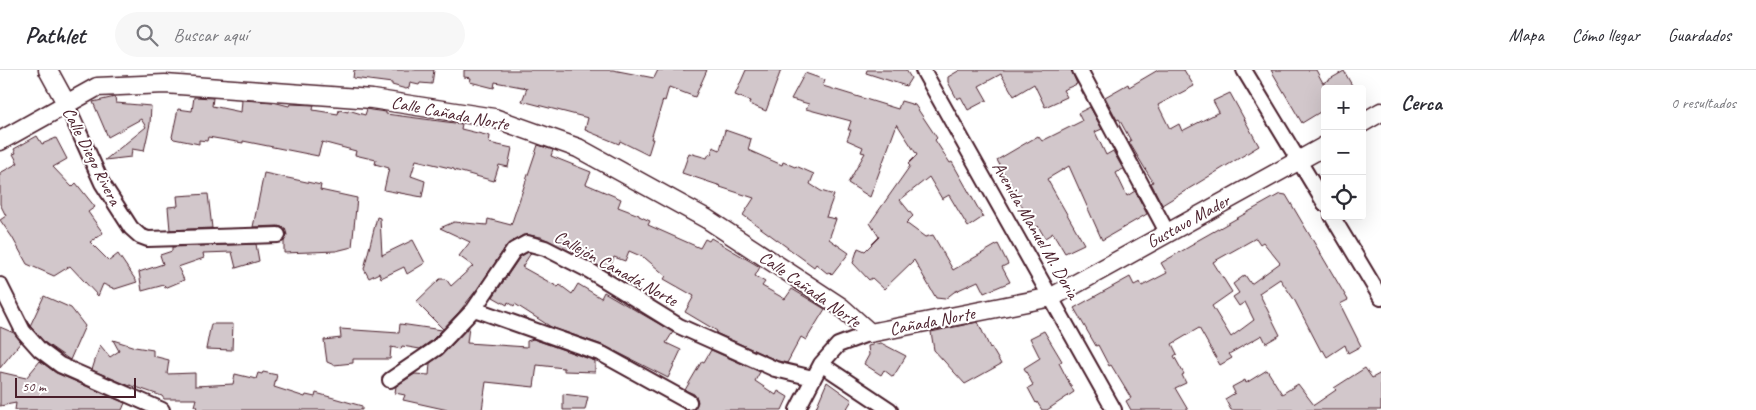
<!DOCTYPE html>
<html lang="es">
<meta charset="utf-8">
<style>
:root{--surface:#fff;--page:#f7f7f7;--text:#2b2b33;--muted:#7c7c81;--line:#e1e1e2}
body{margin:0;font-family:Caveat,sans-serif;background:var(--page);color:var(--text)}
.controls{position:absolute;right:15px;top:15px;display:grid;overflow:hidden;border-radius:5px;box-shadow:0 5px 20px #0002}
.controls button{width:45px;height:45px;display:grid;place-items:center;padding:0;border:0;border-bottom:1px solid var(--line);background:var(--surface);color:var(--text);font:25px sans-serif}
.scale{position:absolute;left:15px;bottom:12px;width:121px;box-sizing:border-box;padding-left:5px;border:2px solid #4a1f2b;border-top:0;font-size:14px;line-height:18px;white-space:nowrap;color:#4a1f2b;-webkit-text-stroke:4px #fff;paint-order:stroke}
.list{margin:0;padding:0;list-style:none}
h2{display:flex;justify-content:space-between;align-items:center;height:65px;margin:0;padding:0 20px;font-size:21px}
h2 small{font-size:16px;font-weight:400;color:var(--muted)}
.icon{flex:none;width:28px;height:28px;fill:none;stroke:currentColor;stroke-width:2;stroke-linecap:round;stroke-linejoin:round}
.map{position:relative;flex:none;width:1381px;height:340px;overflow:hidden}
header{display:flex;align-items:center;gap:30px;box-sizing:border-box;height:70px;padding:0 25px;background:var(--surface);border-bottom:1px solid var(--line)}
header strong{font-size:24px}
nav{display:flex;gap:28px;margin-inline-start:auto;font-size:18px}
.search{width:350px;height:45px;background:var(--page);display:flex;align-items:center;gap:12px;box-sizing:border-box;padding:0 18px;border-radius:28px;color:var(--muted);font-size:19px}
main{display:flex}
aside{flex:1;background:var(--surface)}
.map>svg:first-child{display:block}
.building{fill:#d2c7cb;stroke:#4a1f2b;fill-rule:evenodd}
.lines{fill:none;stroke-linecap:round;stroke-linejoin:round}
.minor-casing{stroke:#4a1f2b;stroke-width:18}
.tertiary-casing{stroke:#4a1f2b;stroke-width:21}
.minor{stroke:#fff;stroke-width:14}
.tertiary{stroke:#fff;stroke-width:18}
.labels{text-anchor:middle;dominant-baseline:central;stroke-width:4;stroke-linejoin:round;paint-order:stroke}
.street-label{font-size:18px;fill:#4a1f2b;stroke:#fff}
</style>
<header>
<strong>Pathlet</strong>
<div class="search"><svg class="icon" aria-label="search" viewBox="0 0 24 24"><circle cx="10" cy="10" r="6"/><path d="M15 15l6 6"/></svg>Buscar aquí</div>
<nav><a>Mapa</a><a>Cómo llegar</a><a>Guardados</a></nav>
</header>
<main>
<div class="map">
<svg width="1381" height="340" viewBox="0 0 1381 340">
<rect width="100%" height="100%" fill="#fff"/>
<filter id="ink" filterUnits="userSpaceOnUse"><feTurbulence type="fractalNoise" baseFrequency=".02" numOctaves="2"/><feDisplacementMap in="SourceGraphic" scale="10" xChannelSelector="R" yChannelSelector="G"/><feConvolveMatrix kernelMatrix="1 2 1 2 8 2 1 2 1" color-interpolation-filters="sRGB"/></filter>
<g filter="url(#ink)">
<path class="building" d="M354 0H434L432 14 420 13 419 15 410 13 409 18 406 19 392 15V13L353 8Z
M464 0H613L654 8 658 0H707L695 27 669 17 665 31 663 30 651 69H653L648 85 620 71 619 74 585 60 588 48 522 31 527 18 495 12 494 18 470 12 471 8 464 7Z
M746 0H781L766 41 749 34 750 31 735 25Z
M867 0H906L911 8 906 16 866 3Z
M960 0H1071L1077 14 1063 20 1067 27 1045 37 1034 14 1014 26 1001 4 979 16 987 30 968 40 961 27 957 29 948 12V7Z
M1158 0H1184L1194 16 1158 35 1170 59 1179 54 1182 61 1219 42 1213 31 1230 23 1259 76 1162 135 1151 113 1153 112 1129 72 1131 71 1119 49 1117 50 1105 27 1128 14 1129 17Z
M1271 0H1316L1323 13 1344 1 1354 19H1325V39L1302 53Z
M805 3 825 10 823 16 898 39 901 31 915 35 937 68 935 70 950 93 952 92 983 147 968 157 949 125 942 129 929 107 900 130 913 146 906 153 925 167 933 165 953 200 998 174 1008 194 1002 197 1010 212 984 223 978 211 954 222 945 229 936 228 914 190 884 219 872 208 869 210 853 193 858 178 865 181 879 167 870 153 910 96 908 94 917 85 897 54 870 127 848 113 865 83 861 82 863 77 847 70 851 60H848L851 51 806 39 809 34 791 29Z
M115 27 116 33 151 36 150 54 144 81 132 79 131 87 105 90 146 57 141 49 108 67 93 32Z
M194 27 213 28 212 36 241 42 242 30 273 32 289 36 290 34 314 35 313 40 338 44 339 40 348 42V40L365 45 367 39 371 40 386 42V44L462 54 461 59 490 66 489 73 512 78 508 97 499 95 494 111 454 100V99L416 90 411 106 425 111 422 127 384 120 389 98 375 94 376 90 355 85 356 81 322 72 318 86 243 71V73L208 67 207 71 199 70V74L174 69 172 67 178 39 192 41Z
M1090 37 1102 59 1095 62 1106 85 1113 81 1123 99 1116 103 1127 126 1135 121 1147 144 1102 170 1069 96 1047 109 1084 174 1065 183 1053 163 1045 168 1038 156 1034 159 997 90 1038 66 1042 71 1082 51 1078 43Z
M725 60 751 69 748 80 782 95 783 92 795 97 796 96 814 104 810 114 821 121 834 125 826 147 836 149 829 169 849 183 832 205 829 202 827 203 816 194 814 197 743 145 754 128 720 117 721 116 682 103 689 83 707 88 709 84 711 85 713 77 720 80Z
M37 66 42 74 56 68 67 89 53 97 72 117 76 113 95 137 88 142 103 163 90 172 109 191 118 184 137 212 115 219 103 214 98 226 70 196 54 206 27 194 12 167 0 150 6 146 0 134V103L18 93 13 84 16 83 14 79Z
M538 75 553 80 551 86 591 102 586 114 621 129 618 137 639 145V146L650 151 648 155 700 178 705 169 709 171 711 168 760 197 755 206 765 212 762 216 785 229 792 219 825 239 806 270 801 267 787 293 778 291 716 263 717 261 685 242 694 226 664 209 666 206 645 188 629 181 625 191 614 187 609 201 541 167 529 165H523L507 175 478 218 459 242 443 259 416 232 440 209H446L451 216 473 196 459 186 470 172 440 158 454 152 487 155 488 149 511 155Z
M264 103 321 115 320 120 357 128 352 177 336 181 284 183V171L287 165 285 158 278 156 253 157Z
M208 124 212 158 170 160 168 137 178 136 177 126Z
M1280 124 1286 125 1348 230 1340 234 1361 276 1348 283 1345 275 1327 287 1323 280 1321 281 1295 231 1280 209 1259 223 1280 265 1266 273 1262 265 1229 284 1232 288 1220 295 1199 258 1172 274 1177 284 1174 286 1184 304 1182 305 1186 313 1175 318 1188 340H1131L1126 331 1131 328 1111 295 1109 296 1098 275 1096 276 1074 238 1130 207 1134 215 1140 212 1142 216 1167 203 1161 193 1194 174 1193 173ZM1256 168 1260 174 1263 172 1280 193 1251 214 1245 205 1233 214 1239 223 1233 227 1239 236 1245 232 1254 250 1231 267 1212 236 1232 222 1213 192Z
M377 147 380 148 382 185 413 170 425 193 407 204 404 197 381 208 379 203 369 208 364 199Z
M256 174 259 191 236 198 232 182 203 183 204 188 178 197 184 210 165 218 164 215 142 221 139 202 163 194 160 185 172 181V177Z
M528 182 531 183 522 197 558 217 560 215 572 224 578 214 601 228 604 222 673 262 666 273 681 280 668 308 605 276 551 257 515 234 514 236 508 232 507 235 493 227 520 187Z
M44 226 71 238 85 256 70 290 44 272 30 256Z
M978 252 990 278 991 277 1001 294 965 314 934 280 931 262Z
M211 254H233L232 280 206 279Z
M400 254 442 260 431 271 420 279 402 276 401 279 391 277 390 289H353V293L334 295 327 292 324 270 341 268 340 259 399 263Z
M0 257 14 263 21 272 0 298Z
M469 257 467 273 527 277V271L533 269 595 291V302L564 301V298L537 295 534 317 486 312 482 340H448L403 330 405 325 395 323 396 316 415 304 429 305 430 293 443 284Z
M1044 261 1062 291 1059 293 1074 322 1047 340H1042L1037 332 1036 333 1028 318 1033 315 1024 298 1040 288 1030 268Z
M113 270 135 277 153 280V286L169 290 167 304 195 303V316L233 314 235 304 256 309 258 303 262 304 263 302 277 305 274 317 305 327 306 325 315 327 316 323 362 336V340H196L197 336H194L196 329H164L162 326 130 315V316L92 300 100 275 110 287 119 281Z
M881 273 906 286 893 307 884 300 881 305 864 294 869 285 868 276Z
M711 280 760 302 755 311 776 325 778 321 788 327 782 340H694L698 332 697 328 694 324 685 320 702 291 704 292Z
M40 291 56 303 125 333 122 340H15L16 333 0 336V302L26 308Z
M1365 298 1372 308 1381 303V340H1231L1225 329 1235 323 1232 317 1245 310 1246 313 1267 300 1282 324 1298 314 1314 335 1336 320 1334 318Z
M827 312 852 330 846 340H815Z
M563 324 588 327 585 340H563Z"/>
<g class="lines">
<g class="minor-casing">
<path id="minor" d="M923 0 1114 340
M1080 0 1167 162
M1244 0 1325 134
M66 33 102 113 131 158 140 166 148 169 278 165
M1332 146 1381 228
M0 215 23 261 40 280 60 295 162 340
M474 239 602 284 689 332
M821 294 890 340
M390 310 437 278 474 239 514 180 527 173 545 178 590 201 679 256 775 299 813 308
M797 340 821 294 838 275 870 263"/>
</g>
<g class="tertiary-casing">
<path id="tertiary" d="M48 0 66 33
M1362 53 1381 42
M0 71 97 17 165 14 372 29 494 48 578 78 707 149 841 237 870 263 1052 227 1325 76"/>
</g>
<use href="#minor" class="minor"/>
<use href="#tertiary" class="tertiary"/>
</g>
</g>
<g class="labels">
<g class="street-label">
<text transform="translate(450 43) rotate(11)">Calle Cañada Norte</text>
<text transform="translate(92 86) rotate(63)">Calle Diego Rivera</text>
<text transform="translate(1188 151) rotate(-29)">Gustavo Mader</text>
<text transform="translate(1036 160) rotate(60)">Avenida Manuel M. Doria</text>
<text transform="translate(616 198) rotate(29)">Callejón Canadá Norte</text>
<text transform="translate(810 219) rotate(35)">Calle Cañada Norte</text>
<text transform="translate(932 251) rotate(-11)">Cañada Norte</text>
</g>
</g>
</svg>
<div class="controls">
<button>+</button>
<button>−</button>
<button><svg class="icon" aria-label="locate" viewBox="0 0 24 24"><circle cx="12" cy="12" r="6"/><path d="M12 2v4M12 18v4M2 12h4M18 12h4"/></svg></button>
</div>
<div class="scale">50 m</div>
</div>
<aside>
<h2>Cerca<small>0 resultados</small></h2>
<ul class="list">
</ul>
</aside>
</main>
